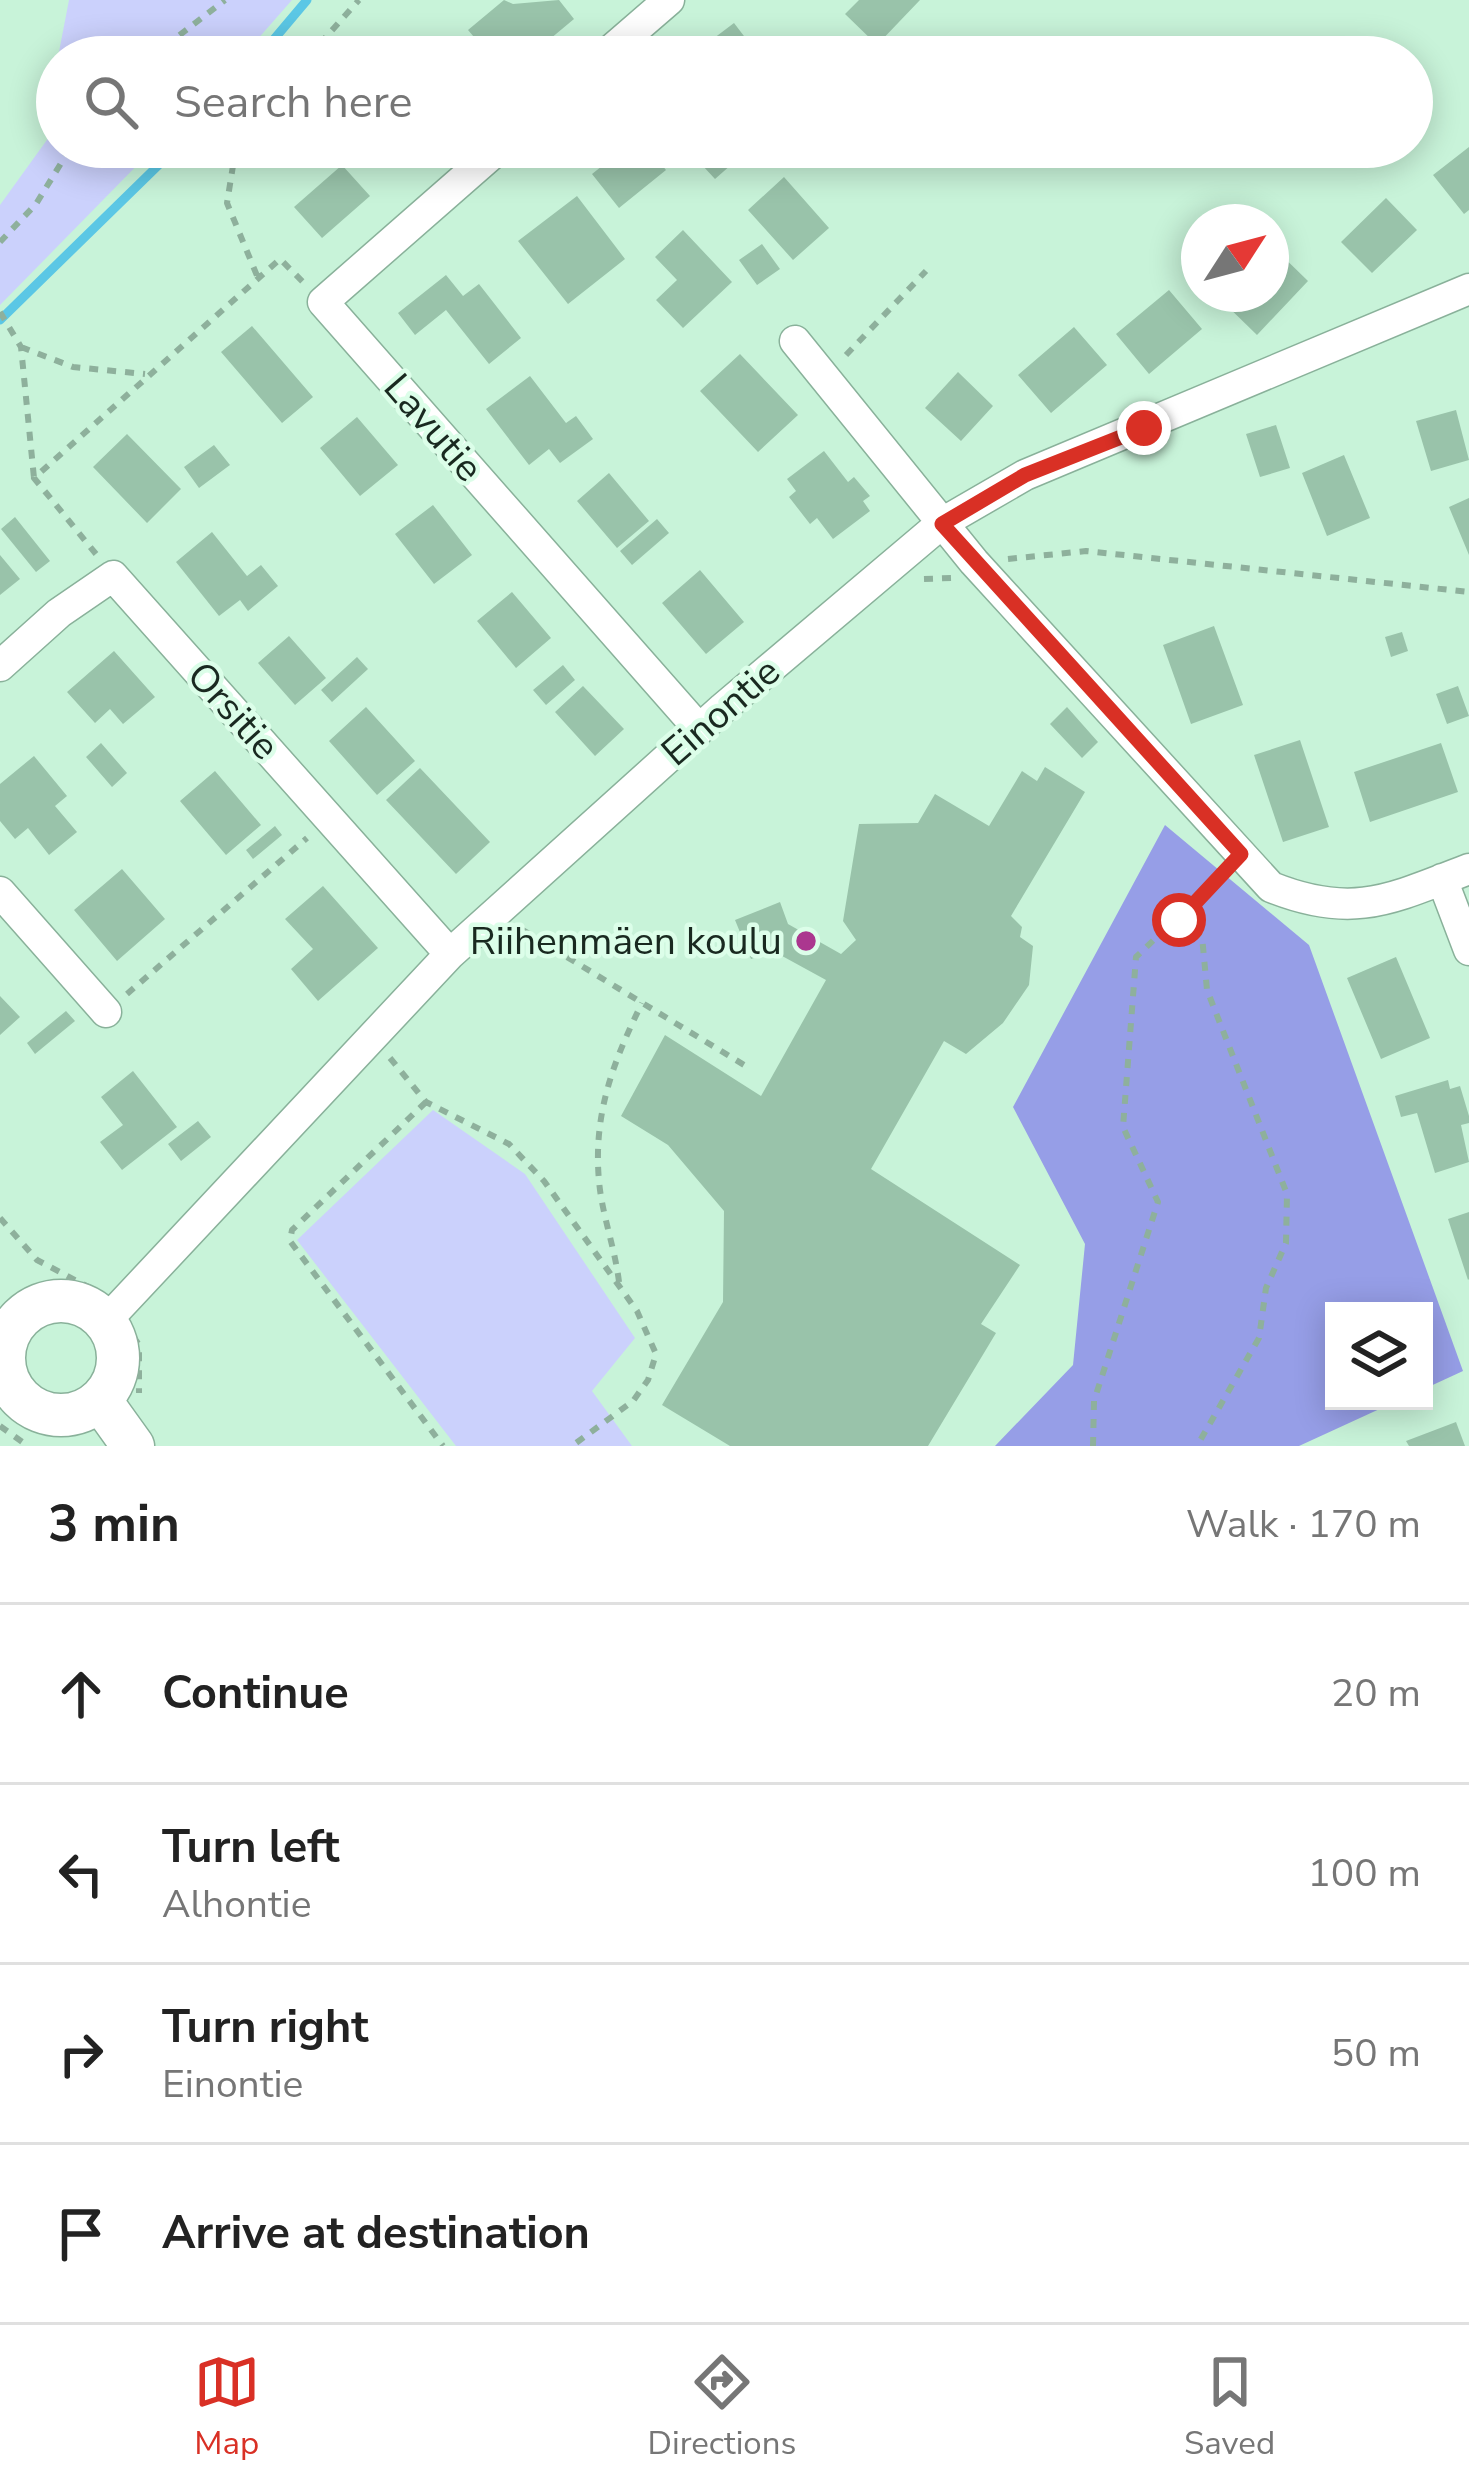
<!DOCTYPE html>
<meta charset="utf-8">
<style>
:root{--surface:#fff;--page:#f2f2f2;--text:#222;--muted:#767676;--line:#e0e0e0;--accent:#d93025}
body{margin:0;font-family:"Nunito Sans",sans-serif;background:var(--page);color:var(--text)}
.controls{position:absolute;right:36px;bottom:36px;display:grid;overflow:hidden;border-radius:0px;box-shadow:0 6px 30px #0003}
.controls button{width:108px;height:108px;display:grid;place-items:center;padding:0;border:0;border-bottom:3px solid var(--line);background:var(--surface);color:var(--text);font:60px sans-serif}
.compass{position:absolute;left:1181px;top:204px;width:108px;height:108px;border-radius:50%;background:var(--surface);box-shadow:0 6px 30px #0003;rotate:54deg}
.stop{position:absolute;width:36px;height:36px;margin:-27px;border:9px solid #d93025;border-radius:50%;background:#fff}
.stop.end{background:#d93025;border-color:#fff;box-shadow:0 3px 12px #0008}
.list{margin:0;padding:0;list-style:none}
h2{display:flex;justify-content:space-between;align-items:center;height:156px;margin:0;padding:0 48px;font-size:51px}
h2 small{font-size:39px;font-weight:400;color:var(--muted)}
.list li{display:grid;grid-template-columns:78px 1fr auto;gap:36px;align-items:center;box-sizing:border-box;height:180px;padding:0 48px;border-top:3px solid var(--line)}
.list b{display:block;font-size:45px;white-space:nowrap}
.list p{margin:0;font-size:39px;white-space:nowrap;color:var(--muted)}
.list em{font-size:39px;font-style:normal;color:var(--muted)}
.icon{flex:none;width:66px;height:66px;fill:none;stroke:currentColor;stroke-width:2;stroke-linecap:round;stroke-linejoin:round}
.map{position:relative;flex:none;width:1469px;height:1446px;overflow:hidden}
.search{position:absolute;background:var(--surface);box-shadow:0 6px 30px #0003;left:36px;right:36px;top:36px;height:132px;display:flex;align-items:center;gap:30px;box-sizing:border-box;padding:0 42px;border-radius:66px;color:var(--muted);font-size:45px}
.sheet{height:876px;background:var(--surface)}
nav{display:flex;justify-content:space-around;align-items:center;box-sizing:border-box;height:168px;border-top:3px solid var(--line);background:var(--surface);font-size:33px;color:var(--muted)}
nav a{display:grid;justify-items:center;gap:6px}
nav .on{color:var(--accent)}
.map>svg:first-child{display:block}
.green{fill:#cbd1fc}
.forest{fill:#969ee7}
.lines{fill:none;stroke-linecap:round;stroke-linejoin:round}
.stream{stroke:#5bc7e5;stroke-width:9}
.building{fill:#99c3aa}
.street-casing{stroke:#89b19a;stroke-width:33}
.secondary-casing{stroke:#89b19a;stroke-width:45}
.path{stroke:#8eb09c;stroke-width:6;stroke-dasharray:9 9;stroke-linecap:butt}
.street{stroke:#fff;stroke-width:30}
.secondary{stroke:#fff;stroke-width:42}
.route{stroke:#d93025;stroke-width:15}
.poi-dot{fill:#ab378f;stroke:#dcfee9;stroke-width:4.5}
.labels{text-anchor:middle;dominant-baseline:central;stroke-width:9;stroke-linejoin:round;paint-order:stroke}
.street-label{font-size:39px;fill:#192920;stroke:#dcfee9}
.poi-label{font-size:39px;fill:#192920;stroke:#dcfee9;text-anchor:end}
</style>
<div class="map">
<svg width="1469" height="1446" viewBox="0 0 1469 1446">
<rect width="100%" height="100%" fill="#c8f3d9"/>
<path class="green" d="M69 0H292L242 57H58Z
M57 62V147H155L0 305V205L57 126 51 94Z
M433 1110 525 1174 635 1338 592 1391 632 1446H456L297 1240Z"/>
<path class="forest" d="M1165 825 1309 945 1463 1371 1424 1389V1311H1334V1401H1397L1299 1446H995L1073 1365 1085 1244 1013 1107Z"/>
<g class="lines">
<path class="stream" d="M259 57 307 0
M0 320 177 147"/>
</g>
<path class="building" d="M504 0 513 4 559 0 574 19 538 49 532 42 515 57H491L468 30Z
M859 0H920L877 45 845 14Z
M734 23 760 57H689Z
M626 147H647L666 170 619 208 592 174Z
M722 147H731L740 157 715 179 702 165Z
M1469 147V210L1464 214 1433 175Z
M342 165 370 196 322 238 294 207Z
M784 177 829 228 793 260 748 210Z
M577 196 625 259 568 304 518 241Z
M1386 198 1417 230 1372 273 1341 242Z
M683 230 732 282 683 328 656 300 677 280 655 257Z
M762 244 780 269 757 285 739 260Z
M1271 245 1308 281 1257 335 1219 298 1271 294Z
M446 275 463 296 479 284 521 338 489 364 446 310 415 335 398 313Z
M1169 290 1202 329 1149 374 1116 334Z
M252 326 313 397 282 423 221 352Z
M1074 327 1107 365 1051 413 1018 375Z
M740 354 798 415 758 452 700 391Z
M958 372 993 406 961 441 925 408Z
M530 376 566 423 576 416 593 439 560 463 549 449 529 465 486 409Z
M1456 410 1469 460 1431 471 1416 421Z
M357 417 398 465 360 496 320 448Z
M1276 425 1290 468 1260 477 1246 434Z
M127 434 181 489 147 523 93 467Z
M214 445 230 465 199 488 184 467Z
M824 451 848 482 854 477 870 496 863 501 870 511 833 539 817 518 810 524 789 497 796 491 787 479Z
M1344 455 1370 518 1327 536 1302 473Z
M609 473 649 521 617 548 577 501Z
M1469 498V555L1449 507Z
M433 505 472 555 434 584 395 534Z
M15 517 50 561 36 572 1 529Z
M657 519 669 533 632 565 620 551Z
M212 532 247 576 261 565 278 586 248 611 240 600 219 616 176 562Z
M0 555 20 579 0 595Z
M700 570 744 622 706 654 662 603Z
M512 592 551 638 516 668 477 621Z
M1214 626 1243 705 1191 724 1163 645Z
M1402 632 1408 651 1391 657 1385 637Z
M289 636 326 678 295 705 258 663Z
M114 651 155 697 123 724 110 709 95 723 67 692Z
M357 657 368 669 332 702 321 690Z
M563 665 575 680 546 705 533 690Z
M583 686 624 729 595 756 555 712Z
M1458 686 1469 716 1447 724 1436 694Z
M366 707 415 761 377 795 329 741Z
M1067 707 1098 742 1082 758 1050 724Z
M1300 740 1329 827 1283 842 1254 755Z
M101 743 127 773 112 787 86 757Z
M1441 743 1458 792 1370 822 1354 772Z
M34 756 67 796 55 806 77 832 49 855 28 828 15 839 0 821V784Z
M1045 767 1085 792 1011 916 1022 927 1020 937 1033 946 1029 985 1003 1023 966 1054 944 1041 871 1169 1020 1265 981 1324 996 1333 928 1446H730L662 1405 723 1302 724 1211 668 1145 621 1116 665 1035 761 1096 826 980 773 951 751 959 735 920 780 902 788 924 841 954 856 940 843 921 859 824 918 823 935 794 989 826 1022 771 1037 781Z
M420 768 490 842 456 874 386 800Z
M215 771 261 825 226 855 180 801Z
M275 826 282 835 253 859 246 850Z
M122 869 165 919 117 961 74 910Z
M323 886 378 948 318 1001 291 969 313 949 285 919Z
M1396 957 1430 1038 1381 1059 1347 978Z
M0 996 20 1017 0 1035Z
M66 1011 75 1021 35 1054 27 1043Z
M133 1071 177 1127 122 1170 100 1142 123 1125 101 1097Z
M1448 1080 1450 1089 1460 1086 1469 1116V1123L1461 1125 1469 1162 1435 1173 1417 1113 1401 1117 1395 1096Z
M198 1121 211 1137 181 1161 168 1144Z
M1469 1212V1279L1468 1280 1448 1219Z
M1456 1422 1465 1446H1409L1406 1441Z"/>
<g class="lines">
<g class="street-casing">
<path id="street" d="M603 57 669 0
M500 147 323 302 699 729
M795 341 974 562 1271 887C1353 920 1391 899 1469 869
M0 666 59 613 113 576 450 954
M1442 879 1469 950
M0 892 106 1012
M105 1322 450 954 723 708 942 523 1025 475 1469 289
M0 1386 8 1379"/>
</g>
<g class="secondary-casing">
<path id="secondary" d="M4 1358a57 57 0 1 1 114 0a57 57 0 1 1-114 0Z
M100 1400 133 1446"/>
</g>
<path class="path" d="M151 57 225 0
M308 57 359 0
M236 147 227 203 258 278
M0 242 36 204 71 147
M0 312 21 347 34 478
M21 347 73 367 145 374
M846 355 926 271
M96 554 34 478 280 259 303 282
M1008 559 1086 551 1469 592
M924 579 952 578
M1179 920 1202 936 1207 990 1287 1194 1286 1243 1266 1288 1259 1338 1197 1446
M521 929 749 1068
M127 994 307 838
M390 1058 426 1102 509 1144 544 1181 637 1311 656 1354 648 1380 633 1401 572 1446
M426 1102 292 1230 290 1241 443 1446
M0 1218 37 1260 94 1290
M619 1282C615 1248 602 1215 599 1181 593 1114 613 1062 642 1003
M133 1336 139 1345V1393
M0 1426 28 1446
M1093 1446 1094 1401 1158 1202 1123 1127 1136 957 1222 874"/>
<use href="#street" class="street"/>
<use href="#secondary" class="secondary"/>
</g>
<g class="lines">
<path class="route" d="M1144 428 1025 475 942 524 1241 854 1179 920"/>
</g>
<circle class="poi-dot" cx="806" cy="941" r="12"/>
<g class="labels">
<g class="street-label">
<text transform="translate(433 428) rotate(49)">Lavutie</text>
<text transform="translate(233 711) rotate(48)">Orsitie</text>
<text transform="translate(721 712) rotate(-41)">Einontie</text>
</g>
<g class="poi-label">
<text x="782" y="941">Riihenmäen koulu</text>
</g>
</g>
</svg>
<div class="controls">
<button><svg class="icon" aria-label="layers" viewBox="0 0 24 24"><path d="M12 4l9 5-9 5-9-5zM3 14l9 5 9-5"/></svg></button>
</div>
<svg class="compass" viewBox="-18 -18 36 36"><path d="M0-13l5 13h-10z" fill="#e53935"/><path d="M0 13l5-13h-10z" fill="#767676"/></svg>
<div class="stop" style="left:1179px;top:920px"></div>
<div class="stop end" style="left:1144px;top:428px"></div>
<div class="search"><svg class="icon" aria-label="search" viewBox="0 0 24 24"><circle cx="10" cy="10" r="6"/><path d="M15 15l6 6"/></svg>Search here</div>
</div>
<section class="sheet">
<h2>3 min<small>Walk · 170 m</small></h2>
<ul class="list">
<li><svg class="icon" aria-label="ahead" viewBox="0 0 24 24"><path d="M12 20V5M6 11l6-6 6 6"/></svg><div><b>Continue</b></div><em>20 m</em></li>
<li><svg class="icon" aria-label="left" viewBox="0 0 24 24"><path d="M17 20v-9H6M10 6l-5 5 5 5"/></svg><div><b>Turn left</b><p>Alhontie</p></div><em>100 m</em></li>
<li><svg class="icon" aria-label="right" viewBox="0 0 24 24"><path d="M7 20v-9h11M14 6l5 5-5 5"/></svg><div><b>Turn right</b><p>Einontie</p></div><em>50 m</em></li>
<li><svg class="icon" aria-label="arrive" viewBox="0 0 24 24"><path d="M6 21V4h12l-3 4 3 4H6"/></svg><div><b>Arrive at destination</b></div></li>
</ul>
</section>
<nav>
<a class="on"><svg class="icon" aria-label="map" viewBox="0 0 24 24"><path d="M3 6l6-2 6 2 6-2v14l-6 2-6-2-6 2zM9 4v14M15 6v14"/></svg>Map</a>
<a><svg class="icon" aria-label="directions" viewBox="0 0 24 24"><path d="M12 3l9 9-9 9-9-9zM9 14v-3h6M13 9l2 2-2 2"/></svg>Directions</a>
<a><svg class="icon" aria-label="saved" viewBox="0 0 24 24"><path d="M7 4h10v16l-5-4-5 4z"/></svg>Saved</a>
</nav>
